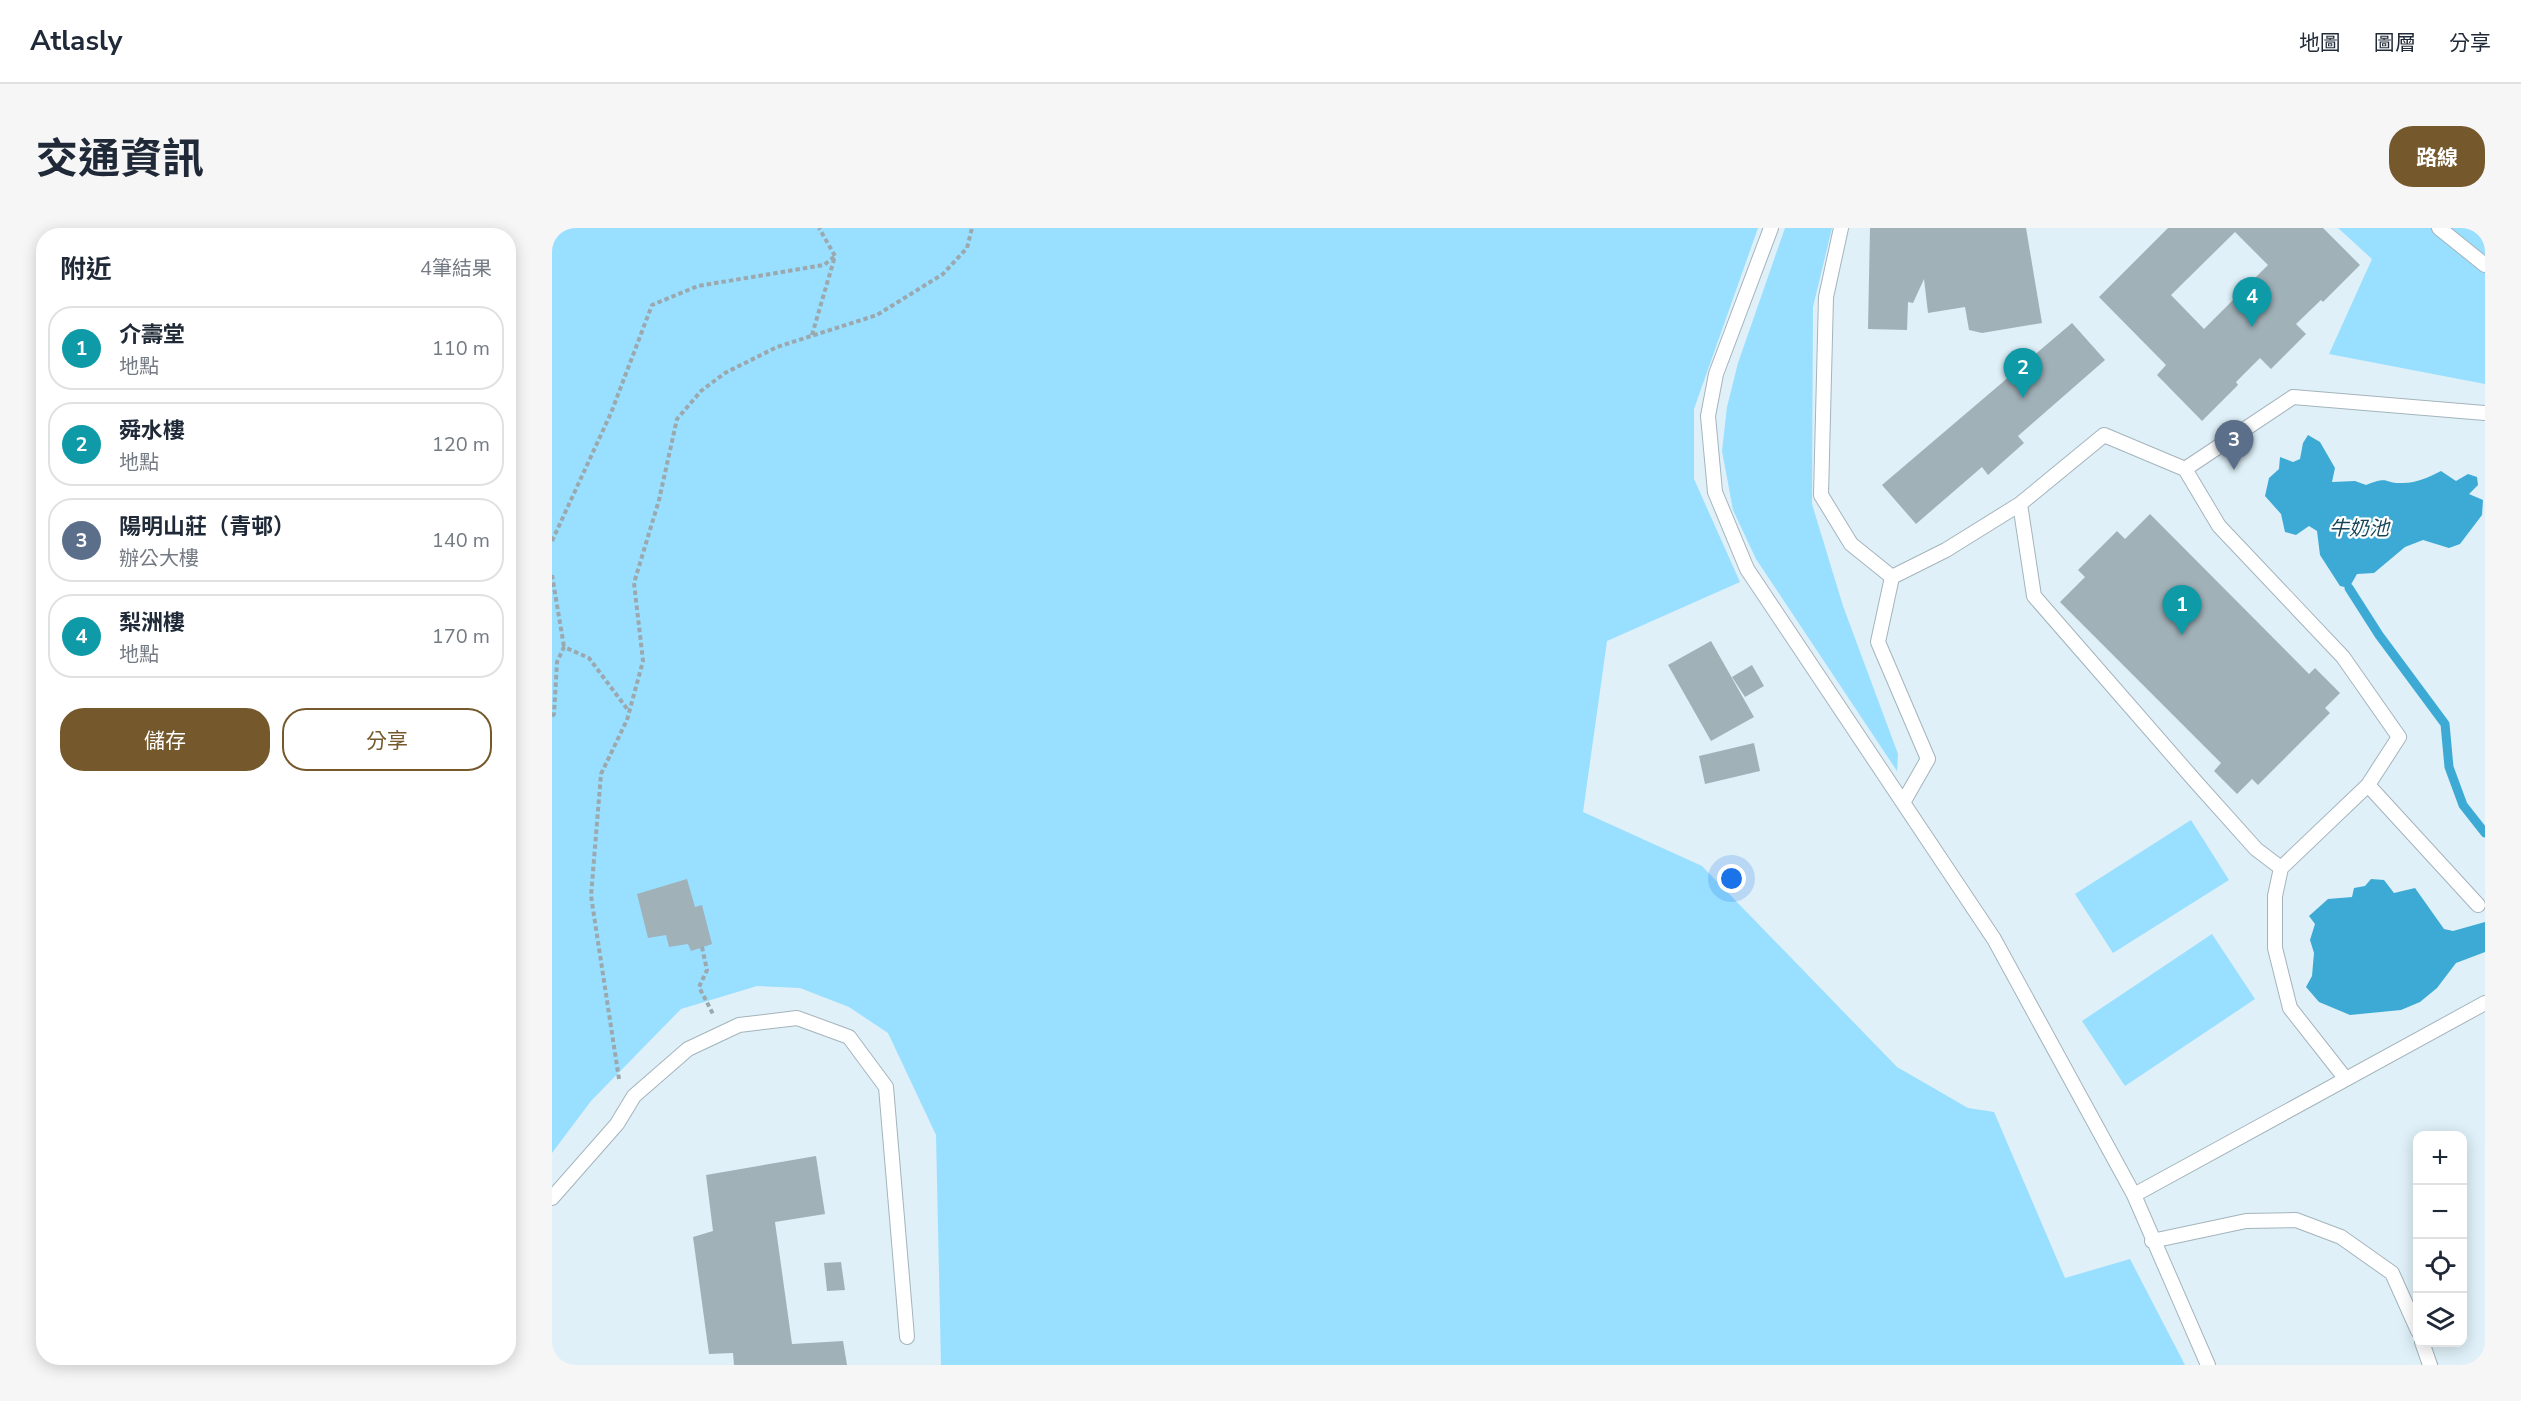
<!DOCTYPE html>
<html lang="zh-TW">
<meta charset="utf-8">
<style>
:root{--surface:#fff;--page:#f6f6f7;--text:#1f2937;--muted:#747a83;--line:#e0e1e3;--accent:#75592c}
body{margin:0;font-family:"Nunito Sans","Noto Sans TC",sans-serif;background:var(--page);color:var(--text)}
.controls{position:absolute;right:18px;bottom:18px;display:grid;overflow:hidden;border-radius:12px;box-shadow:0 3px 15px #0003}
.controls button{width:54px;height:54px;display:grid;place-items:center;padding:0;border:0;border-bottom:2px solid var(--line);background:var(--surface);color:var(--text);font:30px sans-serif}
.you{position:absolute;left:1180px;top:651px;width:21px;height:21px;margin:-15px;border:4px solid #fff;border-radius:50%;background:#1a73e8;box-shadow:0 0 0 9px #1a73e833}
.badge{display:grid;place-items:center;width:39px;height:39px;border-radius:50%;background:var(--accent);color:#fff;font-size:20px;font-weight:700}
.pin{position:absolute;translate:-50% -50px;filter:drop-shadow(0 2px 3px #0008)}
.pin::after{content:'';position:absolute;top:32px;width:21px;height:18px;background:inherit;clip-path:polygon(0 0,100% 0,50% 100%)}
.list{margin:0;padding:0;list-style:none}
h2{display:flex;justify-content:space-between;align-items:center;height:78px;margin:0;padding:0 24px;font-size:26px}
h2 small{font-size:20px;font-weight:400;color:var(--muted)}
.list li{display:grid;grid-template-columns:39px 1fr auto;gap:18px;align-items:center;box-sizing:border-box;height:84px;margin:0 12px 12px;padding:0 12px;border:2px solid var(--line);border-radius:24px}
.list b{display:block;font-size:22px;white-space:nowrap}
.list p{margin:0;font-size:20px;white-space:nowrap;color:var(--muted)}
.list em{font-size:20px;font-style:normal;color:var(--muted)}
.actions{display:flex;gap:12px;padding:18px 24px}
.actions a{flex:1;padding:14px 0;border:2px solid var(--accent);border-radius:24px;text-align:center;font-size:21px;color:var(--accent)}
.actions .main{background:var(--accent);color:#fff}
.icon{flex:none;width:33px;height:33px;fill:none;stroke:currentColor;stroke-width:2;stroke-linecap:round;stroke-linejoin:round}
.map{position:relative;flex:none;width:1933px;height:1137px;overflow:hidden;border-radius:24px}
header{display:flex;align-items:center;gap:36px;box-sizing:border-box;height:84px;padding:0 30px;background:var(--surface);border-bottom:2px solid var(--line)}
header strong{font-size:28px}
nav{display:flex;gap:33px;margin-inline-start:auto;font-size:21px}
.intro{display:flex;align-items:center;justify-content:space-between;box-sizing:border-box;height:144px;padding:0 36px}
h1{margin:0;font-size:42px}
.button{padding:15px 27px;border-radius:24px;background:var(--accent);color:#fff;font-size:21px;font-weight:700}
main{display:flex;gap:36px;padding:0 36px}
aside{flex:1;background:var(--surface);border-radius:24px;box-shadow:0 3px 15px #0003}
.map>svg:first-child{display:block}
.green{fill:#99dfff}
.water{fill:#3caad4}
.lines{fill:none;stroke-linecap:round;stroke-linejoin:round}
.stream{stroke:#3caad4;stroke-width:9}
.building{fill:#a1b1b8;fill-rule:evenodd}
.service-casing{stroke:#a4b4bc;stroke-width:16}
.path{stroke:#9ba8ae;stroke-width:4;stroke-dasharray:4.5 3;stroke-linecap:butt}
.service{stroke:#fff;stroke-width:14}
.labels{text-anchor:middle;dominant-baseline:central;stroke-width:4.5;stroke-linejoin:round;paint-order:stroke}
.water-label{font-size:20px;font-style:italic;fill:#184658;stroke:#fff}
</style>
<header>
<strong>Atlasly</strong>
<nav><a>地圖</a><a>圖層</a><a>分享</a></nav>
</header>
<div class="intro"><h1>交通資訊</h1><a class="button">路線</a></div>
<main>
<aside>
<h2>附近<small>4筆結果</small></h2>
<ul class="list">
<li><span class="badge" style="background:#0f9aa8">1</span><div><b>介壽堂</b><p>地點</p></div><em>110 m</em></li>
<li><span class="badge" style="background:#0f9aa8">2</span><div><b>舜水樓</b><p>地點</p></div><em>120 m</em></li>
<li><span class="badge" style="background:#5c6f8a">3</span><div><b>陽明山莊（青邨）</b><p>辦公大樓</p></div><em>140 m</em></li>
<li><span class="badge" style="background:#0f9aa8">4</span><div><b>梨洲樓</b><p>地點</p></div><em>170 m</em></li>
</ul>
<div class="actions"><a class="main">儲存</a><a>分享</a></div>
</aside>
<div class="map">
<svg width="1933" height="1137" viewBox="0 0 1933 1137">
<rect width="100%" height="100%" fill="#dff0f8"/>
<path class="green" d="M0 0H1206L1142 181V251L1188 354 1055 413 1031 584 1150 638 1345 839 1416 880 1442 884 1513 1050 1578 1031 1633 1137H389L384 907 336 805 297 779 248 760 205 758 129 781 39 873 0 925Z
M1233 0H1280L1261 79 1260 276 1291 378 1346 526 1345 543 1204 331 1181 282 1170 223 1175 179 1186 135Z
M1786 0H1933V156L1777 126 1820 31Z
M1639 592 1677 652 1561 725 1523 666Z
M1660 706 1703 771 1573 858 1530 793Z"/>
<path class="water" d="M1756 207 1768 214 1783 240 1780 254 1803 253 1814 257C1838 247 1832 256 1851 255 1865 255 1877 249 1889 243L1904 253 1916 246 1925 249 1926 257 1917 266 1931 272 1930 287 1908 316 1897 320 1871 312 1853 319 1822 345 1805 346 1797 360 1788 358 1768 327 1765 303 1757 298 1744 307 1733 304 1729 286 1713 268 1717 250 1727 241 1728 229 1741 234 1748 231 1751 215Z
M1819 651 1832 652 1842 665 1863 660 1892 701 1901 703 1933 694V724L1904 735 1885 760 1868 774 1849 782 1798 787 1767 774 1754 759 1760 748 1762 725 1758 712 1763 696 1757 688 1776 671 1800 669 1802 660 1813 658Z"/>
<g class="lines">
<path class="stream" d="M1797 360 1827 407 1893 496 1897 539 1911 577 1933 605"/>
</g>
<path class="building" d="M1318 0H1474L1490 95 1430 105 1417 102 1413 79 1376 85 1372 51 1361 75 1356 74 1355 102 1316 101Z
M1616 0H1771L1808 37 1771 74 1769 72 1744 96 1754 106 1719 141 1708 130 1684 154 1686 157 1650 193 1605 147 1614 137 1547 69ZM1683 4 1716 37 1652 101 1619 67Z
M1520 95 1553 132 1466 208 1472 215 1436 247 1430 239 1364 296 1330 257Z
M1598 286 1757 446 1763 440 1788 465 1773 480 1778 485 1706 557 1700 551 1685 566 1662 543 1669 535 1508 374 1533 349 1526 342 1565 303 1573 311Z
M1159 413 1202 489 1159 513 1116 437Z
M1200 437 1212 458 1193 469 1180 449Z
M1202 515 1208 543 1153 556 1147 528Z
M135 651 143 679 150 677 160 716 139 723 136 716 117 719 114 707 96 710 85 666Z
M264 928 273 986 223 994 240 1116 291 1113 295 1137H182L181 1125 157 1126 141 1009 161 1003 154 947Z
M289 1034 293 1062 275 1063 272 1035Z"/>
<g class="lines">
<g class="service-casing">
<path id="service" d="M1219 0 1164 146 1156 188 1163 264 1195 341 1442 711 1582 967 1656 1137
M1289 0 1274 69 1269 267 1299 316 1340 349 1394 322 1468 276 1552 207 1633 241 1741 169 1933 185
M1887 0 1933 37
M1633 241 1667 298 1791 429 1847 509 1816 557 1729 640 1723 668V720L1738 780 1793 850
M1468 276 1482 368 1644 554 1704 621 1729 640
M1340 349 1326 414 1376 531 1352 573
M1816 557 1926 677
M1582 967 1933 775
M0 970 65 896 82 868 136 821 187 797 245 790 297 809 334 859 355 1109
M1600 1013 1694 993 1744 992 1789 1009 1840 1045 1866 1103
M1870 1114 1878 1137"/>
</g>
<path class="path" d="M260 107 283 28 267 0
M0 313 59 185 100 77 146 58 272 37 283 28
M0 347 12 419
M0 488 2 486 5 434 12 419 37 430 76 482
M150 719 155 742 147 759 161 786
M67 851 39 668 49 546 75 492 91 433 82 355 107 272 125 191 149 163 173 145 225 119 325 87 391 46 415 20 420 0"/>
<use href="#service" class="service"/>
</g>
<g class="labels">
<g class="water-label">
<text x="1807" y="300">牛奶池</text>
</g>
</g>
</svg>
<div class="controls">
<button>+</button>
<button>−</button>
<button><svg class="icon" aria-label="locate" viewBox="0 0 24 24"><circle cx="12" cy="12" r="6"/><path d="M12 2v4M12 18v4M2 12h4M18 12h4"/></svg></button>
<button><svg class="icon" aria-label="layers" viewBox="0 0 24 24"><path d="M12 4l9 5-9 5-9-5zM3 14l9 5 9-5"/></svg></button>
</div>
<div class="you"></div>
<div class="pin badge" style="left:1630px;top:407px;background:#0f9aa8">1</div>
<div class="pin badge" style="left:1471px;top:170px;background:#0f9aa8">2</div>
<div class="pin badge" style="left:1682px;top:242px;background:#5c6f8a">3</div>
<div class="pin badge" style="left:1700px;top:99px;background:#0f9aa8">4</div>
</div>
</main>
